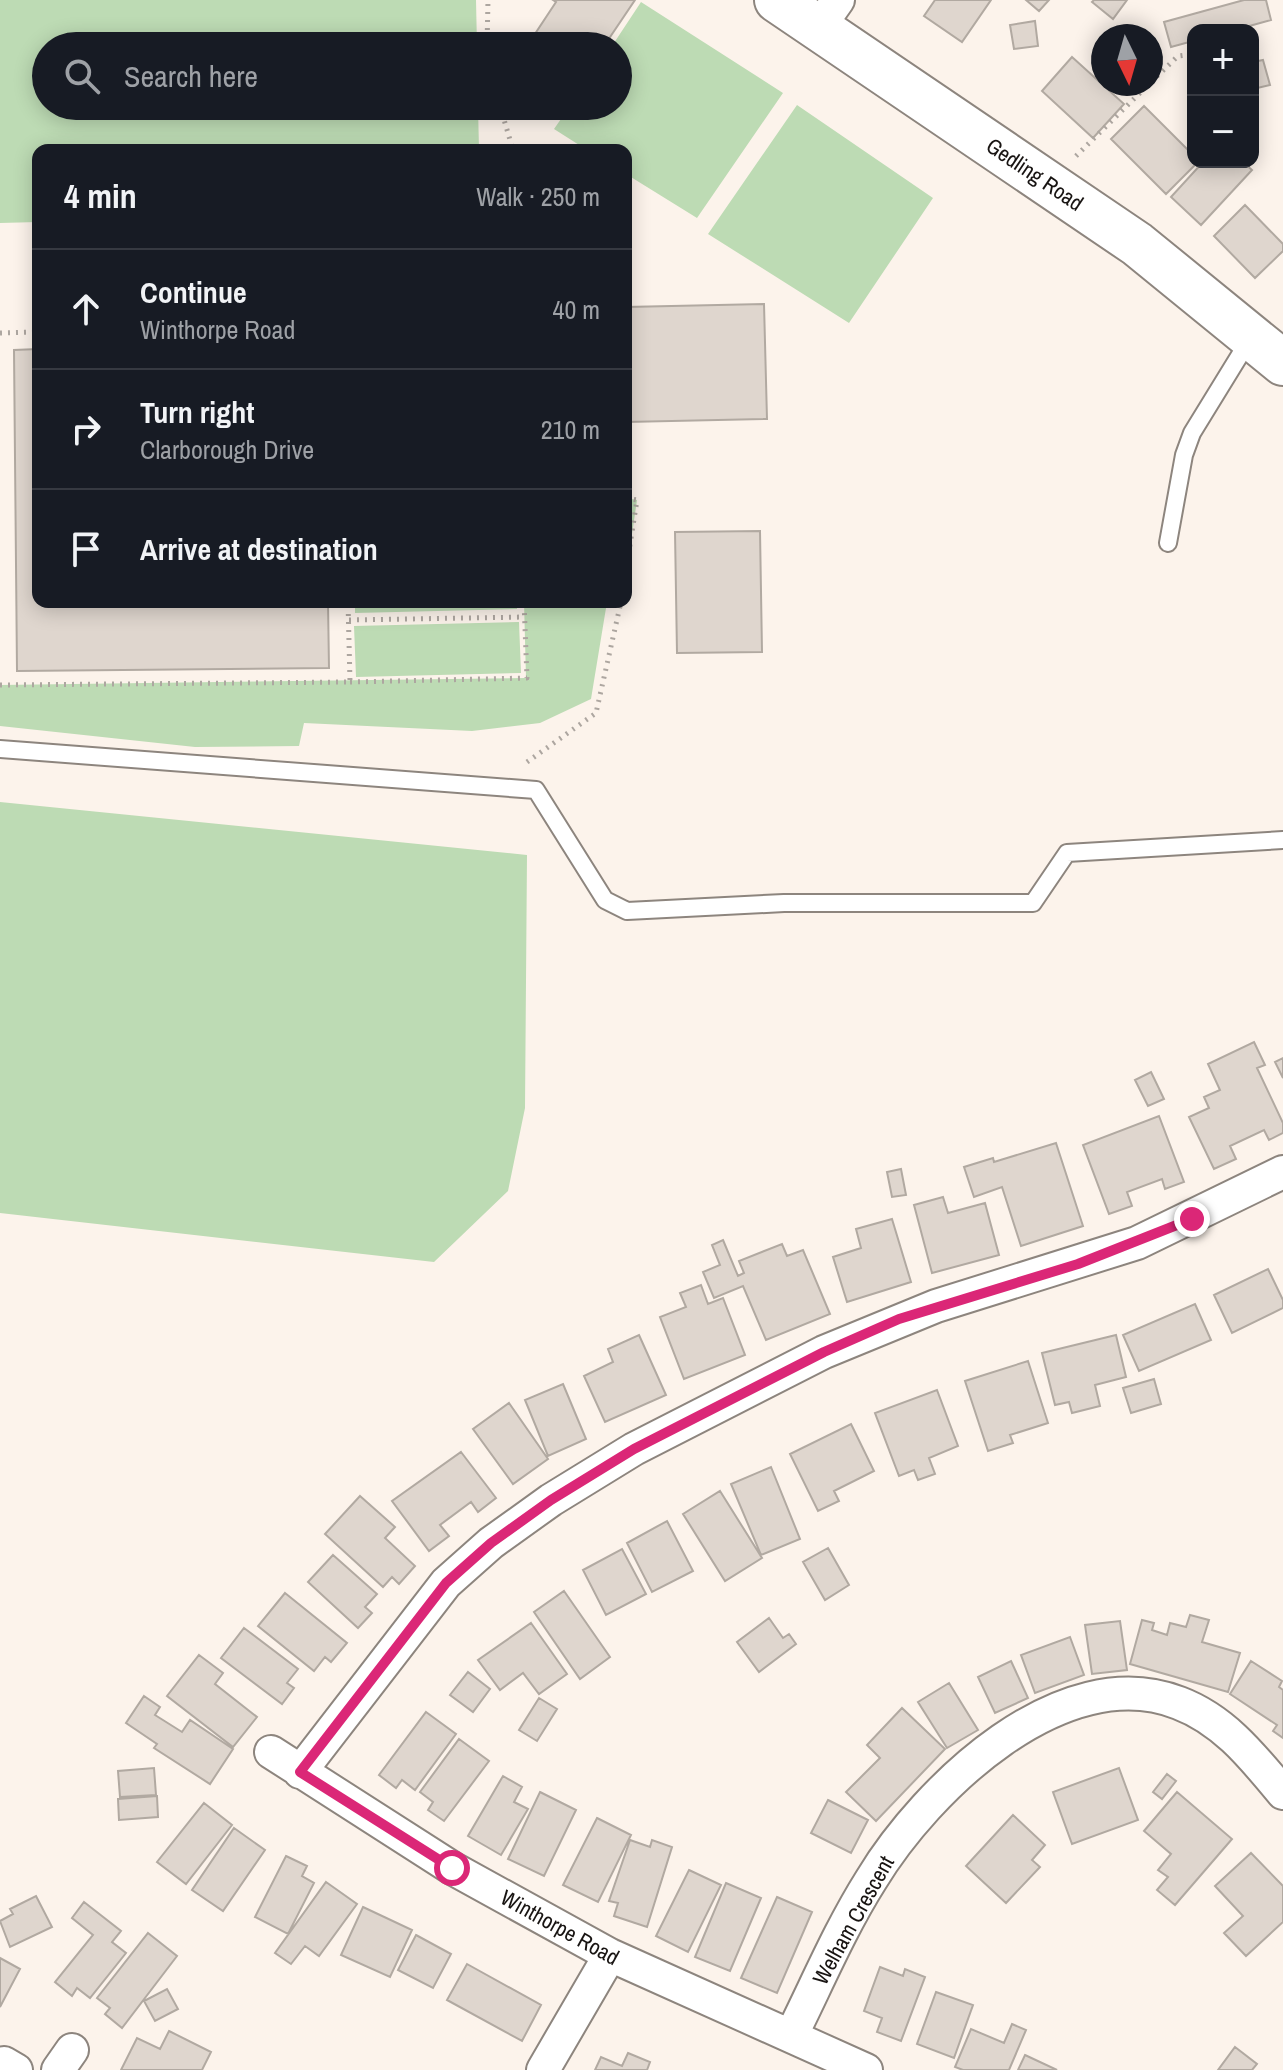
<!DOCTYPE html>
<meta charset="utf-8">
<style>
:root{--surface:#171b24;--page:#242831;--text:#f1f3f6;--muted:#9ea1a6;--line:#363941}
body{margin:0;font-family:"Archivo Narrow",sans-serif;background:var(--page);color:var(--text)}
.controls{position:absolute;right:24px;top:24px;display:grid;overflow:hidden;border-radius:16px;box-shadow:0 4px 20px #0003}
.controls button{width:72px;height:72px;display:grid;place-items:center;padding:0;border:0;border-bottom:2px solid var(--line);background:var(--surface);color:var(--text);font:40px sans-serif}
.compass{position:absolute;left:1091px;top:24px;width:72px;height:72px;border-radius:50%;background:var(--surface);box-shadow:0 4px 20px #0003;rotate:175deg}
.stop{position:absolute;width:24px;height:24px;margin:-18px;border:6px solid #db2777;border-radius:50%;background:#fff}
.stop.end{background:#db2777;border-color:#fff;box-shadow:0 2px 8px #0008}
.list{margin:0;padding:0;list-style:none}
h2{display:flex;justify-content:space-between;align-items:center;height:104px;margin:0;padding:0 32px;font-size:34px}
h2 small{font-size:26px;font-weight:400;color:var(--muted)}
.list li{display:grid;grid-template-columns:52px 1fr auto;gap:24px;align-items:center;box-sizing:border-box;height:120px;padding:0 32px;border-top:2px solid var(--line)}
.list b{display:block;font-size:30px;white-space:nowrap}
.list p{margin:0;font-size:26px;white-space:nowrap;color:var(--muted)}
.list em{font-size:26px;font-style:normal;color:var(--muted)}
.icon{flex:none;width:44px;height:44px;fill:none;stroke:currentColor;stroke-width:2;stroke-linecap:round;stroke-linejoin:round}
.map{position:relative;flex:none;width:1283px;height:2070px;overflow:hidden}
.search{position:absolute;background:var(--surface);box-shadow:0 4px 20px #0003;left:32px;top:32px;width:600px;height:88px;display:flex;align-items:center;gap:20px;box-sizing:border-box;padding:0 28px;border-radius:44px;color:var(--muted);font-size:30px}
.panel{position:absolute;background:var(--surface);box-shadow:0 4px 20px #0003;left:32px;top:144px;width:600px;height:464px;border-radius:16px}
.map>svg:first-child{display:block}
.green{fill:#bddbb4}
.building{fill:#dfd6ce;stroke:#b1a9a1;stroke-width:2}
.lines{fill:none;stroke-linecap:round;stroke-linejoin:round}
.lane-casing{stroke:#8d857e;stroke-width:20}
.street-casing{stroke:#8d857e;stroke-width:36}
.secondary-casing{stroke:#8d857e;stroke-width:48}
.path{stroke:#ada6a0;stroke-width:5;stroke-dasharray:2 6;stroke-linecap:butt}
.lane{stroke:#fff;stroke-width:16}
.street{stroke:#fff;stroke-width:32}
.secondary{stroke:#fff;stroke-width:44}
.route{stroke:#db2777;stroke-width:10}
.labels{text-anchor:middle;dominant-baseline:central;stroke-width:6;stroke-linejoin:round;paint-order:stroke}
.street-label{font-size:22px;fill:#181412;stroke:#fff}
</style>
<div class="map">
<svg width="1283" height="2070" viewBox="0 0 1283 2070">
<rect width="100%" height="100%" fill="#fcf3eb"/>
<path class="green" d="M0 0H476L477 46H46V106H478L479 150H38V222L0 223Z
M641 2 783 93 697 218 626 174V150H587L554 129 570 106H618V46H612Z
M797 105 933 198 849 323 708 234Z
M626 498 637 500 632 534 626 531Z
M355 602H517V609L355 613Z
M524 602H607L591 699 540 723 472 731 304 723 299 746 195 747 0 726V685L526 678Z
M519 622 521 673 356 677 354 626Z
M0 802 527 855 525 1108 508 1191 434 1262 0 1213Z"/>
<path class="building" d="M553 0H635L604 46H527L556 2Z
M935 0H991L962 42 924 16Z
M1026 0H1049L1039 11Z
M1094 0H1127L1113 19 1092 2Z
M1244 0H1266L1271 20 1235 30H1193V41L1171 47 1164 22Z
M1035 21 1038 46 1014 49 1010 25Z
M1072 57 1124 104 1093 138 1042 91Z
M1263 60 1270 85 1253 89V62Z
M1144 106 1193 155V162H1198L1166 194 1111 139Z
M1203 162H1243L1252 170 1201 225 1171 197Z
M1245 205 1283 244V251L1255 278 1214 236Z
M764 304 767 419 626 422V307Z
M38 349V602H328L329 668 17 671 14 350Z
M760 531 762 652 677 653 675 532Z
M1254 1042 1265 1065 1257 1068 1283 1123V1133L1269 1140 1264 1130 1230 1146 1236 1159 1214 1169 1189 1117 1209 1108 1204 1097 1220 1090 1208 1064Z
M1283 1058V1078L1275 1062Z
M1151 1072 1164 1099 1148 1106 1135 1080Z
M1159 1116 1184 1182 1165 1189 1162 1179 1127 1192 1132 1206 1109 1214 1083 1145Z
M1056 1143 1083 1226 1021 1246 1002 1187 974 1197 964 1167 993 1158 994 1162Z
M901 1169 906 1195 892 1197 887 1172Z
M943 1197 948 1213 985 1203 999 1255 932 1273 914 1205Z
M892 1219 911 1282 847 1302 833 1257 861 1248 856 1229Z
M723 1240 738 1276 744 1273 739 1261 782 1244 787 1256 803 1250 830 1314 766 1340 743 1286 714 1298 703 1272 720 1265 712 1245Z
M1268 1269 1283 1300V1308L1232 1333 1214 1295Z
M701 1285 708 1304 723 1298 745 1355 684 1379 660 1317 686 1307 680 1293Z
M1195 1304 1211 1340 1139 1371 1123 1335Z
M639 1335 666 1395 605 1422 584 1376 613 1362 608 1349Z
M1116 1335 1126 1377 1095 1385 1100 1406 1072 1413 1069 1402 1055 1405 1042 1353Z
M1028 1361 1048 1423 1010 1435 1013 1443 988 1451 965 1381Z
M1154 1379 1161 1404 1131 1413 1123 1388Z
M563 1384 586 1439 548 1456 525 1400Z
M937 1390 958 1446 929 1458 935 1474 918 1480 914 1470 899 1476 875 1413Z
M509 1403 548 1459 513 1484 473 1429Z
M851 1424 874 1471 834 1491 839 1501 818 1511 790 1454Z
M461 1452 496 1498 478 1512 471 1502 440 1525 449 1536 429 1551 392 1501Z
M771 1467 800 1539 761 1555 731 1484Z
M720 1491 762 1558 725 1581 683 1514Z
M360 1496 395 1527 385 1538 415 1566 399 1584 392 1577 383 1587 325 1534Z
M667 1521 693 1571 652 1592 627 1543Z
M828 1548 849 1585 825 1600 803 1562Z
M622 1549 646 1594 606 1615 583 1570Z
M333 1555 377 1594 365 1607 372 1613 358 1628 308 1582Z
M564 1591 610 1657 580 1679 534 1612Z
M285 1593 347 1643 331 1662 325 1657 314 1671 258 1626Z
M1190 1615 1209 1620 1202 1642 1240 1653 1228 1692 1130 1664 1142 1620 1154 1623 1152 1630 1167 1635 1170 1623 1186 1627Z
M769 1618 783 1638 789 1634 796 1644 759 1672 737 1642Z
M1120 1621 1127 1670 1092 1674 1085 1625Z
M531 1623 567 1674 539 1694 523 1673 500 1690 478 1660Z
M244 1628 298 1669 287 1683 294 1688 282 1704 221 1658Z
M1070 1637 1084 1675 1035 1693 1021 1655Z
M199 1655 223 1673 215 1684 257 1717 233 1747 167 1696Z
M1011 1661 1028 1698 995 1713 978 1677Z
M1251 1661 1282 1681 1279 1687 1283 1690V1738L1273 1731 1277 1725 1230 1694Z
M468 1672 490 1689 473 1712 450 1695Z
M949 1683 978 1730 947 1748 918 1702Z
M144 1696 160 1707 155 1715 182 1732 190 1720 233 1749 210 1784 154 1748 157 1744 126 1723Z
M539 1698 557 1709 537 1741 519 1730Z
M902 1708 945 1749 876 1821 846 1792 880 1758 867 1745Z
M426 1712 456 1734 415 1790 402 1780 396 1788 379 1775Z
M459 1739 489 1761 444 1821 428 1810 433 1802 420 1792Z
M154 1768 156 1795 120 1797 118 1771Z
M1119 1768 1138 1820 1072 1844 1053 1792Z
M1167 1774 1176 1781 1162 1799 1153 1792Z
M503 1776 522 1787 514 1802 528 1809 501 1855 468 1836Z
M540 1792 576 1810 544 1876 508 1859Z
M1177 1792 1232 1839 1175 1905 1157 1890 1168 1877 1158 1870 1171 1854 1144 1831Z
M157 1796 158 1817 119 1820 118 1799Z
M828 1800 868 1820 851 1853 811 1833Z
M204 1803 232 1825 186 1884 157 1862Z
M1013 1815 1045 1845 1032 1860 1040 1867 1006 1903 966 1866Z
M597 1818 631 1835 598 1902 563 1885Z
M234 1828 265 1850 223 1911 192 1890Z
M630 1840 650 1847 652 1840 672 1847 647 1927 614 1916 618 1903 609 1901Z
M1251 1853 1283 1886V1922L1246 1956 1224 1933 1243 1916 1215 1886Z
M286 1856 307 1866 302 1876 314 1883 288 1934 255 1917Z
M689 1870 721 1885 688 1952 656 1936Z
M326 1882 357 1904 319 1956 305 1946 291 1964 275 1953Z
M726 1883 761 1898 730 1971 695 1957Z
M36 1896 52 1927 10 1947 0 1921 13 1914 10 1909Z
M777 1897 812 1912 777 1993 741 1978Z
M84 1902 121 1931 112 1942 126 1953 90 1998 77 1988 72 1996 55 1982 93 1935 72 1918Z
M363 1907 412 1930 390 1977 341 1955Z
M148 1933 177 1956 122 2028 105 2014 110 2008 97 1998Z
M416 1935 451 1954 433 1988 398 1970Z
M0 1958 20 1969 0 2007Z
M467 1964 541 2005 522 2041 447 2000Z
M880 1967 903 1976 905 1969 925 1977 901 2041 877 2032 882 2018 864 2011Z
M167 1989 178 2009 155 2021 144 2001Z
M936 1992 973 2005 954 2058 917 2044Z
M1012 2024 1026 2030 1009 2070H963L955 2067 971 2029 1004 2043Z
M169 2031 211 2052 202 2070H121L137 2038 160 2049Z
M1235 2047 1257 2064 1252 2070H1218Z
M628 2053 650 2062 647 2070H595L601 2057 622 2066Z
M1025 2055 1057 2070H1018Z"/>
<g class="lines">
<g class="lane-casing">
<path id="lane" d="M1168 543 1184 455 1192 433 1251 337
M0 749 536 790 605 900 627 911 784 903H1033L1067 853 1283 840"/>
</g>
<g class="street-casing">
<path id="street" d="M819 27 838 0
M271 1752 452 1868 610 1955 866 2070
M300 1772 446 1583 491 1543 551 1500 634 1449 824 1352 936 1306 1137 1243 1283 1172
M791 2036C817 1984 840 1929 871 1880 926 1789 1062 1657 1179 1703 1224 1720 1253 1757 1283 1793
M4 2063 16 2070
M58 2070 72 2050
M543 2070 610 1955"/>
</g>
<g class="secondary-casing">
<path id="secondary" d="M777 0 1137 244 1283 363"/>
</g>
<path class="path" d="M487 46 488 0
M1151 82 1178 56 1193 54
M500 106 513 150
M1076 156 1149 84
M0 333 38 332
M626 498 637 500 626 570
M349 620 525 617
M350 682 527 678 524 602
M0 685 350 682 348 602
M527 762 596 713 621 602"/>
<use href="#lane" class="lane"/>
<use href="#street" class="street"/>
<use href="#secondary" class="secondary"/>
</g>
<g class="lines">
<path class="route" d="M452 1868 300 1772 446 1583 491 1543 551 1500 634 1449 824 1352 899 1319 1078 1264 1192 1219"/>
</g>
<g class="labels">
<g class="street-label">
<text transform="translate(1035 174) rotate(34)">Gedling Road</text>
<text transform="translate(853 1920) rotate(-61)">Welham Crescent</text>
<text transform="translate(560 1927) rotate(29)">Winthorpe Road</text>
</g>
</g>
</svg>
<div class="controls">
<button>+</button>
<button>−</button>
</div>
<svg class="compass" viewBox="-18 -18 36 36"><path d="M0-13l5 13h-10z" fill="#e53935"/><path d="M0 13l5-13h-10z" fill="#9ea1a6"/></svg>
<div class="stop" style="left:452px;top:1868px"></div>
<div class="stop end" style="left:1192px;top:1219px"></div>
<div class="search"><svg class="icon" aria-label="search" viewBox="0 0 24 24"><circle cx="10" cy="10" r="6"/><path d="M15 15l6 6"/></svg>Search here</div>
<section class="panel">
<h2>4 min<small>Walk · 250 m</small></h2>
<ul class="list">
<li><svg class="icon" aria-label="ahead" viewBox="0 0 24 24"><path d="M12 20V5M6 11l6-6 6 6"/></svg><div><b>Continue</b><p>Winthorpe Road</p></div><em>40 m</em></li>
<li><svg class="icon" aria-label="right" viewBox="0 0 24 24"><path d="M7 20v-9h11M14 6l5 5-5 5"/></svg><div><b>Turn right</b><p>Clarborough Drive</p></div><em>210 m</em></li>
<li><svg class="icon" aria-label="arrive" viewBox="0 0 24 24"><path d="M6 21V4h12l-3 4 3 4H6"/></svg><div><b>Arrive at destination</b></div></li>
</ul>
</section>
</div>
